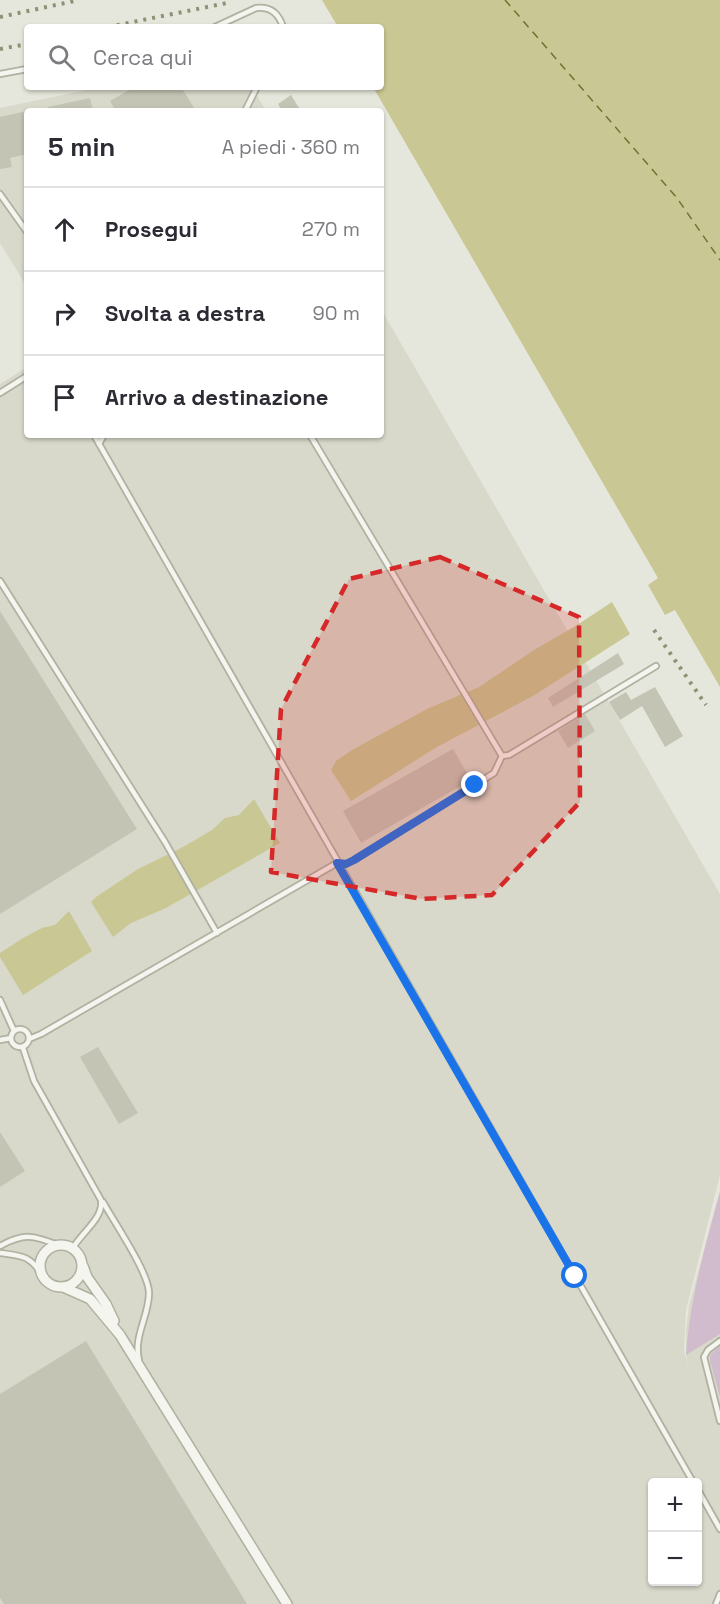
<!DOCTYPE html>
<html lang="it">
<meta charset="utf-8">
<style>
:root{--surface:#fff;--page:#f7f7f7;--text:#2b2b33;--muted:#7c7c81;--line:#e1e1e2}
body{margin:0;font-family:"Space Grotesk",sans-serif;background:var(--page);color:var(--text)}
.controls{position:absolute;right:18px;bottom:18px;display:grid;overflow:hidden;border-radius:6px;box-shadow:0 2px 4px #0004}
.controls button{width:54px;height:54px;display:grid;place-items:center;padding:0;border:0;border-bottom:2px solid var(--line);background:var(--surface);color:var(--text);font:30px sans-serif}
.stop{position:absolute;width:18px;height:18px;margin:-14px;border:4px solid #1a73e8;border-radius:50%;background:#fff}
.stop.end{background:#1a73e8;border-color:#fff;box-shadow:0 2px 6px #0008}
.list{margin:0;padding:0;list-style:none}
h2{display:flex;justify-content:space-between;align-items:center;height:78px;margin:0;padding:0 24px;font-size:26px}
h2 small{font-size:20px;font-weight:400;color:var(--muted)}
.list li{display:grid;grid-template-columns:39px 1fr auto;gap:18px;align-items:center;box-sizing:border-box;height:84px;padding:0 24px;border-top:2px solid var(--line)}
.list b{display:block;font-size:22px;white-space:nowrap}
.list em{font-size:20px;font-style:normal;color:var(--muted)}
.icon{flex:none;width:33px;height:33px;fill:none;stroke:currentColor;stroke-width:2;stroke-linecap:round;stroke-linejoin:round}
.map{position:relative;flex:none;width:720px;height:1604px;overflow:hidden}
.search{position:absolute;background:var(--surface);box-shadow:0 2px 4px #0004;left:24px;top:24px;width:360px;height:66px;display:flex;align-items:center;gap:15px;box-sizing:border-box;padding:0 21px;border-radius:6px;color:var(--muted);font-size:22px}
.panel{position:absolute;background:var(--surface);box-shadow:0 2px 4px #0004;left:24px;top:108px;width:360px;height:330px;border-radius:6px}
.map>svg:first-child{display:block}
.built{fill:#d8d9ca;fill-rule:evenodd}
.green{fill:#d1bccd}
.water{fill:#c9c794}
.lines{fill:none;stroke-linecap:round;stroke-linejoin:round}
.ferry{stroke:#73722d;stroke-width:1.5;stroke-dasharray:8 6;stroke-linecap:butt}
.building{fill:#c3c4b3}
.service-casing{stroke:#b0b1a1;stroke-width:8}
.minor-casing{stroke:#b0b1a1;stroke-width:12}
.service{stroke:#f5f5ef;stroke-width:4.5}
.minor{stroke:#f5f5ef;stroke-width:9}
.rail{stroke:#8f9175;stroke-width:4;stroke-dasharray:3 6;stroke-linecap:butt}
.route{stroke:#1a73e8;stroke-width:8}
.marked{fill:#d62828;fill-opacity:0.2;stroke:#d62828;stroke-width:4.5;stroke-dasharray:12 8;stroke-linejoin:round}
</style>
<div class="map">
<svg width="720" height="1604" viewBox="0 0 720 1604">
<rect width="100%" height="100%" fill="#e6e7dc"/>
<path class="built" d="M101 87H252L266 111H27V287L0 243V108Z
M381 309 720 894V1175L686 1310 684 1351 688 1366 686 1355V1330L689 1306 720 1190V1604H0V384L27 367V435H381ZM652 1482H698V1582H652Z"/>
<path class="green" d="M720 1192V1334L686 1355C690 1299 705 1246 720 1192Z
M720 1346V1397L710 1361V1355Z"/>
<path class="water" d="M322 0H720V687L675 610 665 615 648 585 658 578 373 87H381V27H338Z
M612 602 630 634 533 696 437 747 351 801 331 770 336 761 352 750 427 709 479 687 534 650 574 627Z
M254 799 280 843 166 908 131 923 113 937 91 902 96 897 138 869 183 847 212 830 225 818 239 815Z
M69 911 92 951 23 995 0 957V953L23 938 42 928 55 925Z"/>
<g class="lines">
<path class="ferry" d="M505 0 677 198 720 260"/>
</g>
<path class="building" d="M134 87H181L196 111H116L110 101Z
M291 95 301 111H282L278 104Z
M90 98 93 111H49L48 107Z
M27 111V154L10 158 12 167 0 169V117Z
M0 611 137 829 0 914Z
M618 653 624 664 553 707 548 698Z
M655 687 683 736 665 747 642 706 620 720 609 702 626 692 631 700Z
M585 714 595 731 568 748 558 731Z
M453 749 471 780 361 843 343 811Z
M98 1047 138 1113 119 1124 80 1057Z
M0 1132 25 1171 0 1187Z
M86 1341 247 1604H4L0 1598V1394Z"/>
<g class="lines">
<g class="service-casing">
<path id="service" d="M215 27 256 8C271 6 279 14 283 27
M0 74 27 69
M245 111 257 87
M0 194 27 232
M0 393 27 376
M94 435 693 1482
M310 435 502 756
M99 444 104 435
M0 581 165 842 217 933
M0 1000 14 1031
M11 1038a9 9 0 1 1 18 0a9 9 0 1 1-18 0Z
M29 1039 41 1034 337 863 346 864 354 860 494 773 502 756 509 755 656 666
M0 1040 11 1038
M23 1048 34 1081 101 1200C104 1218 81 1233 73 1248
M103 1202C114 1222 149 1273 149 1293 149 1316 133 1337 139 1360
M0 1246C24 1233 33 1235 58 1245
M0 1253C21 1256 30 1255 42 1275
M720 1341 708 1350 704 1357 720 1421
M698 1490 720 1529
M716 1604 720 1594"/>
</g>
<g class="minor-casing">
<path id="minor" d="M40 1266a21 21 0 1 1 42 0a21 21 0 1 1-42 0Z
M83 1266 87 1277 106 1304 114 1321
M63 1287 90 1299 120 1335 287 1604"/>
</g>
<use href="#service" class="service"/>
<use href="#minor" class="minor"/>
<path class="rail" d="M0 17 79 0
M108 27 227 3
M0 49 27 44
M654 630 706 705"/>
</g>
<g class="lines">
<path class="route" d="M475 785 354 860 346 864 337 863 575 1276"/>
</g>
<path class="marked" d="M440 557 579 617 580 802 492 895 422 899 271 872 281 709 349 579Z"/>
</svg>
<div class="controls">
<button>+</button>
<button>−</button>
</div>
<div class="stop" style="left:575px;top:1276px"></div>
<div class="stop end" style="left:475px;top:785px"></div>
<div class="search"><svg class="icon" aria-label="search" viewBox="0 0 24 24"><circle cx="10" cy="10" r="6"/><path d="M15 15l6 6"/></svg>Cerca qui</div>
<section class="panel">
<h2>5 min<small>A piedi · 360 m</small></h2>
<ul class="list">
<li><svg class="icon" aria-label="ahead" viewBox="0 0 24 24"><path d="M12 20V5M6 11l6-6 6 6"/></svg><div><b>Prosegui</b></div><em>270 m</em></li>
<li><svg class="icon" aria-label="right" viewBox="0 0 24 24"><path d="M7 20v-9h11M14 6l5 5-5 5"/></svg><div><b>Svolta a destra</b></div><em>90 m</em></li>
<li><svg class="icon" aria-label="arrive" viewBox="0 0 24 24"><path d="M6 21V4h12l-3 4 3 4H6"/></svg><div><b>Arrivo a destinazione</b></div></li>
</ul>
</section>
</div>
